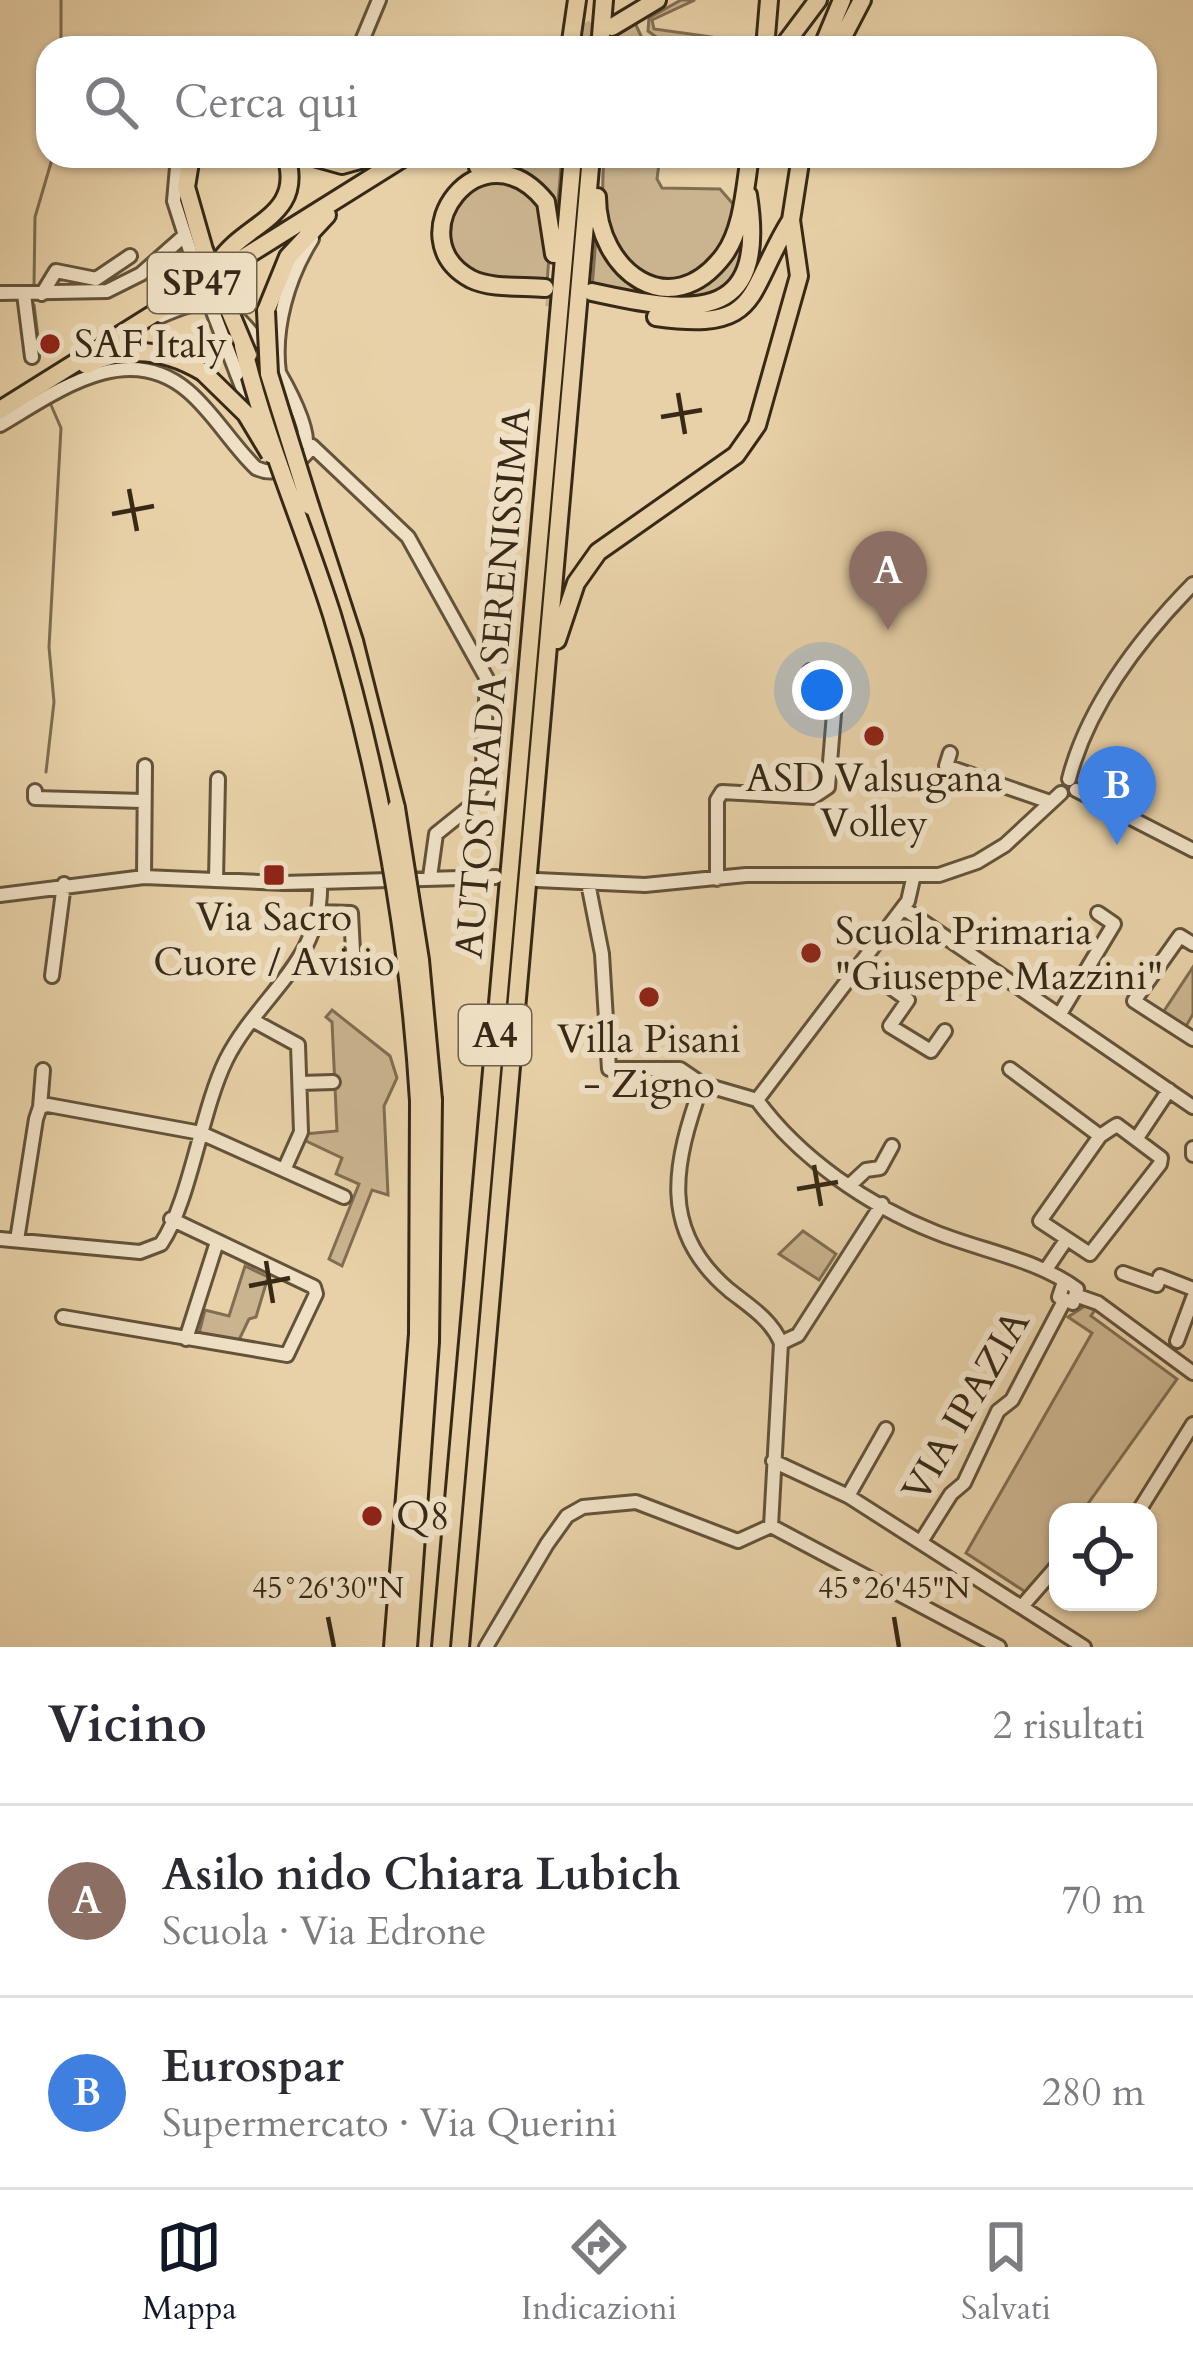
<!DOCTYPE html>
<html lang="it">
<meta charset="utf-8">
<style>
:root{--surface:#fff;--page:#f2f2f3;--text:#2b2b33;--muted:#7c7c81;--line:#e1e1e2;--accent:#111827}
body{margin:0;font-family:Cardo,serif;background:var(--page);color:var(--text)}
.controls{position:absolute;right:36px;bottom:36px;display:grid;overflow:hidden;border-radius:24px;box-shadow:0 3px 9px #0004}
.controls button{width:108px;height:108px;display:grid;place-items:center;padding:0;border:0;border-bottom:3px solid var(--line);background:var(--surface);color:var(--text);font:60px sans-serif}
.you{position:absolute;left:822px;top:690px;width:42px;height:42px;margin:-30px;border:9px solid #fff;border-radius:50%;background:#1a73e8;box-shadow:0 0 0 18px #1a73e833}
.badge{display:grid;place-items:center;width:78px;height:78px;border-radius:50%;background:var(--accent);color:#fff;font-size:39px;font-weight:700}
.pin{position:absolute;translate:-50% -99px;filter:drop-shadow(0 3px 6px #0008)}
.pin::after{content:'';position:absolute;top:63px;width:42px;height:36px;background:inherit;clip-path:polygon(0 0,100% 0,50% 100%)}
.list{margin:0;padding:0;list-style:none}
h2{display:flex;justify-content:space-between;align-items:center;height:156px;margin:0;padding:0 48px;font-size:51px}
h2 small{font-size:39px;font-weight:400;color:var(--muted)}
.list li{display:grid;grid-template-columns:78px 1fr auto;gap:36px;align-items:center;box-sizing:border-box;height:192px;padding:0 48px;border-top:3px solid var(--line)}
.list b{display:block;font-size:45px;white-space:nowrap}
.list p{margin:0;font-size:39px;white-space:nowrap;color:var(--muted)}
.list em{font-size:39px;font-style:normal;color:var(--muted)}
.icon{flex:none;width:66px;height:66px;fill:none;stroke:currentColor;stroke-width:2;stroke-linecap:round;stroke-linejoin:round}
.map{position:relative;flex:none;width:1193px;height:1647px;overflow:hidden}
.search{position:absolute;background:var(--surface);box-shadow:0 3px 9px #0004;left:36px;right:36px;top:36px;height:132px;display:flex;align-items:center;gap:30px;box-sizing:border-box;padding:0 42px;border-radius:36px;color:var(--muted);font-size:45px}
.sheet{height:540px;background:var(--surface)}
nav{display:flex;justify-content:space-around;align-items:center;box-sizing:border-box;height:168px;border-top:3px solid var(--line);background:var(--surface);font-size:33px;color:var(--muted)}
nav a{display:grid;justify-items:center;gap:6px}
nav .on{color:var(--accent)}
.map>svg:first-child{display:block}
.green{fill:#cab48f;stroke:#806e52;stroke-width:3}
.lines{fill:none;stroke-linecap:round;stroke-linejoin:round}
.stream{stroke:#7d6c50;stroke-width:3}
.highway-tunnel{stroke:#c5af8b;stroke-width:16;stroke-dasharray:16 8;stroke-linecap:butt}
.minor-casing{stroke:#63533a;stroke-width:18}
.highway-casing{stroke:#372916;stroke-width:22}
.minor{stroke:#f0e1c6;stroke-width:12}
.highway{stroke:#e8d1a8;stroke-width:16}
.minor-bridge-casing{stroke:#63533a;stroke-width:18;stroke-linecap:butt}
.highway-bridge-casing{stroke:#372916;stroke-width:22;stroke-linecap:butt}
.minor-bridge{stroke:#f0e1c6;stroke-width:12}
.highway-bridge{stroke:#e8d1a8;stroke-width:16}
.ticks{fill:none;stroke:#372916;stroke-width:4.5}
.poi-dot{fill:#8f2418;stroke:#f0e1c6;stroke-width:4.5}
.labels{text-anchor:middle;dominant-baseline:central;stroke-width:12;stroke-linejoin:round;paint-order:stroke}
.shield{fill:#f0e1c6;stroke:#6e604b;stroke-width:3}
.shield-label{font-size:36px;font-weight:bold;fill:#372916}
.poi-label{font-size:39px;fill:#372916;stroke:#f0e1c6;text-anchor:start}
.street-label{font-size:39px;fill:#372916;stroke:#f0e1c6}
.ticks-label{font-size:30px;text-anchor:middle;fill:#372916;stroke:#f0e1c6;stroke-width:12;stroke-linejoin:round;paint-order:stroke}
</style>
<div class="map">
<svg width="1193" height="1647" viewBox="0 0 1193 1647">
<rect width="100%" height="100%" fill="#e8d1a8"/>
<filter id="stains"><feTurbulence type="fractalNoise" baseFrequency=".00167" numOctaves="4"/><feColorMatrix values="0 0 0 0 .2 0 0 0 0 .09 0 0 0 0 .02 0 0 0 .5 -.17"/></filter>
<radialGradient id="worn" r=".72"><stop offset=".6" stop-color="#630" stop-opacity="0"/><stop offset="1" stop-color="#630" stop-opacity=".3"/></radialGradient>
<path class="green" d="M681 0H695L652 20 654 29 712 37 711 46 659 39 648 31 649 18Z
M635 23 642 38 661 48H612L613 33Z
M521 156H562L557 213C544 183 526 168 493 170Z
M604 156H660L657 179 662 188 720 189 733 204C731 216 731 230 726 241 705 280 647 297 618 257 600 232 602 185 604 156Z
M506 179 536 197 550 239 547 285C527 283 498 285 479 278 443 265 439 210 468 189 477 183 495 181 506 179Z
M739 234 746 236 739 276 706 302 592 288 596 238 621 275 682 289Z
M1193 967V1014L1185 1028 1162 1014Z
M332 1010 390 1056 397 1078 384 1106 388 1195 372 1190 342 1266 329 1259 359 1184 336 1174 342 1158 302 1139 305 1134 337 1131 332 1022 326 1017Z
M803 1231 836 1254 819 1280 779 1254Z
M245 1266 268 1277 256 1317 249 1319 237 1344 198 1337 205 1310 229 1316Z
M1085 1306 1095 1310 1091 1316 1177 1379 1082 1512H1058V1556L1027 1593 966 1553 1092 1333 1068 1317Z"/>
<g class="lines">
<path class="stream" d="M61 0V48
M34 285 35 217 53 156
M34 305 40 353
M46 772 54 702 49 647 61 428 51 405"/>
<path class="highway-tunnel" d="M559 48 615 14
M546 298 591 302"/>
<g class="minor-casing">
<path id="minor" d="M359 48 379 0
M178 156 174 201 192 257
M0 293 107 291 141 274 184 236
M24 294 32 357
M42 294 56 271 96 279 130 256
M161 316C177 309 198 300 216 304 249 312 306 409 306 441
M279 373C273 328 288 277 312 239
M237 374 253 415
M0 425C55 393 126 338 188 391 214 413 231 444 256 468 277 478 300 465 312 446
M285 432 312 446 408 537 487 679 482 787 472 805 436 834 430 877
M950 753 946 766 1050 802
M1069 779C1088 705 1141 637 1193 584
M1076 790 1193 850
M35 791V798L143 801
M144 877 145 766
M717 879V800L722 792 813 797 828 787 837 677 810 671
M913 879 908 901 757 1100C799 1158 869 1206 935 1232 985 1252 1036 1259 1077 1289L1073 1303 1059 1297 1063 1285
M216 880 218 779
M537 880 645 885 746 875H939L977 862 1005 845 1061 793
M588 883 602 954 609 1069H680L702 1084 757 1100
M0 895 144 877 283 883 496 877
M903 908 1193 1107
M319 912 351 913 353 951
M1193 944 1180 936 1134 1001 1193 1039
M861 966 908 1000 890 1026 931 1051 945 1031
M52 976 64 884
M1060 1014 1114 924 1098 913
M254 1021 298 1045 301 1132 284 1170
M1010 1069 1100 1136
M301 1083 333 1082
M40 1107 43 1070
M1112 1128 1100 1136 1040 1221 1090 1254 1160 1164
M1112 1128 1117 1125 1161 1158 1160 1164
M1137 1138 1169 1090
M1193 1148V1155
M850 1185 866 1170 880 1168 892 1146
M0 1239 140 1252 161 1244C190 1202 201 1111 226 1060 258 996 323 961 320 883
M17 1240 36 1119 40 1107 48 1105 201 1133 344 1197
M1047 1268 1066 1240
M1123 1273 1157 1285 1160 1276 1193 1289
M1078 1296 1098 1303 1193 1373
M63 1317 287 1355 316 1294 314 1287 171 1219
M186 1339 217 1242
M1177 1341 1193 1298
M781 1343 798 1335 882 1204
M773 1461 848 1496 1084 1647
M848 1496 886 1429
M1138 1512 1193 1424
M771 1526 999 1647
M922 1540 951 1494 964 1483 998 1411 1012 1400 1063 1303
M1024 1604 1058 1565
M486 1647 547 1544 567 1516 583 1507 636 1502 738 1541 771 1526 781 1343C771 1319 749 1306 729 1290 658 1230 674 1163 702 1084"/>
</g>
<g class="highway-casing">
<path id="highway" d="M612 27 657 0
M570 48 577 0
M600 48 604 0
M765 48 769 0
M782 48 818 0
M822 48 842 0
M837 48 862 0
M191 156 186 187 204 250
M310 156 342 165 374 156
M478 167 511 156
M597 197C597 271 671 326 724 255 743 229 745 187 750 156
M219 262C245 222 305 217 286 156
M545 288C523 286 491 289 471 279 395 238 481 121 546 202L554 254
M592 292C687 313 769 328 748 195
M266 311 288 257 327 215
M656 317C763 332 745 294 791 220
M86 365C126 345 165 349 203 372
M0 410 406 156
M310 506 354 641 396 808
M557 640 576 583 598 552 736 455 757 425 799 276 791 220 801 156
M393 1647 418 1334 419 1101
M408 1647 430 1342 433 1100
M441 1647 573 156
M460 1647 591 156"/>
</g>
<use href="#minor" class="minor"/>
<use href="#highway" class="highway"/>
<g class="minor-bridge-casing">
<path id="minor-bridge" d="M192 257 237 374"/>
</g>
<g class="highway-bridge-casing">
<path id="highway-bridge" d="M204 250 248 355
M266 311 269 374 310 506
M243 346C264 437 304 526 332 615 380 774 409 936 419 1101
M203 372 246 414 270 454
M396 808 420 960 433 1100"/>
</g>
<use href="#minor-bridge" class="minor-bridge"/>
<use href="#highway-bridge" class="highway-bridge"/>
</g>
<path class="ticks" d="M678 393 685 434M661 417 702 410M129 489 137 531M112 514 154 506M814 1165 821 1206M797 1189 838 1182M266 1261 273 1303M249 1286 290 1278M328 1617 334 1647M894 1617 899 1647"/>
<g class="poi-dot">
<circle cx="50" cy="344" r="12"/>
<circle cx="874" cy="736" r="12"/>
<rect x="262" y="863" width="24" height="24" rx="6"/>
<circle cx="811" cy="953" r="12"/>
<circle cx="649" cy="997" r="12"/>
<circle cx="372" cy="1516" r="12"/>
</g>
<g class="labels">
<g class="shield">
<rect x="148" y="253" width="108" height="60" rx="9"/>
<rect x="459" y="1005" width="72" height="60" rx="9"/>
</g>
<g class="shield-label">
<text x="202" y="283">SP47</text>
<text x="495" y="1035">A4</text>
</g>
<g class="poi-label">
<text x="74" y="344">SAF Italy</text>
<text x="874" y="778" text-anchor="middle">ASD Valsugana<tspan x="874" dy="45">Volley</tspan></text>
<text x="274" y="917" text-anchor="middle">Via Sacro<tspan x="274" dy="45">Cuore / Avisio</tspan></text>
<text x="835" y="931">Scuola Primaria<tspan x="835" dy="45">"Giuseppe Mazzini"</tspan></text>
<text x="649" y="1039" text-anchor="middle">Villa Pisani<tspan x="649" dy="45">- Zigno</tspan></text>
<text x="396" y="1516">Q8</text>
</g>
<g class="street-label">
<text transform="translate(493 683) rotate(-85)">AUTOSTRADA SERENISSIMA</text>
<text transform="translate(966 1406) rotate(-60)">VIA IPAZIA</text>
</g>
</g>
<g class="ticks-label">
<text x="328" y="1598">45°26'30"N</text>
<text x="894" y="1598">45°26'45"N</text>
</g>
<rect width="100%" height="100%" filter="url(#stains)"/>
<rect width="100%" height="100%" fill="url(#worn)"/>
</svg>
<div class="controls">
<button><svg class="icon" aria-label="locate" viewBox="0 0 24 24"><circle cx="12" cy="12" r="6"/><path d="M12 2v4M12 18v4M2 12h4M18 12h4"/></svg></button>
</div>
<div class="you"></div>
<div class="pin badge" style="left:888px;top:630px;background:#8d6e63">A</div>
<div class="pin badge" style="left:1117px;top:845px;background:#3f7fe0">B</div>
<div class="search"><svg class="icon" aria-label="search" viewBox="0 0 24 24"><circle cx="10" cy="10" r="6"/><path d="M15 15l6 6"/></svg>Cerca qui</div>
</div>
<section class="sheet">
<h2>Vicino<small>2 risultati</small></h2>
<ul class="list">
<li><span class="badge" style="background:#8d6e63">A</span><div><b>Asilo nido Chiara Lubich</b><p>Scuola · Via Edrone</p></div><em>70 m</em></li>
<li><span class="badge" style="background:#3f7fe0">B</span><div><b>Eurospar</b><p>Supermercato · Via Querini</p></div><em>280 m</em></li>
</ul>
</section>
<nav>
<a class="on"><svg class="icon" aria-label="map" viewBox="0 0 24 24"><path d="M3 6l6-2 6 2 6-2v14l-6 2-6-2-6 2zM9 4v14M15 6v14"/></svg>Mappa</a>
<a><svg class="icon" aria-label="directions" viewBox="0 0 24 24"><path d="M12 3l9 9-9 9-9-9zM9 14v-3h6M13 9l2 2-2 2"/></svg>Indicazioni</a>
<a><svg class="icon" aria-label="saved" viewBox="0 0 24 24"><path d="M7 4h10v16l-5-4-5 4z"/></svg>Salvati</a>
</nav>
